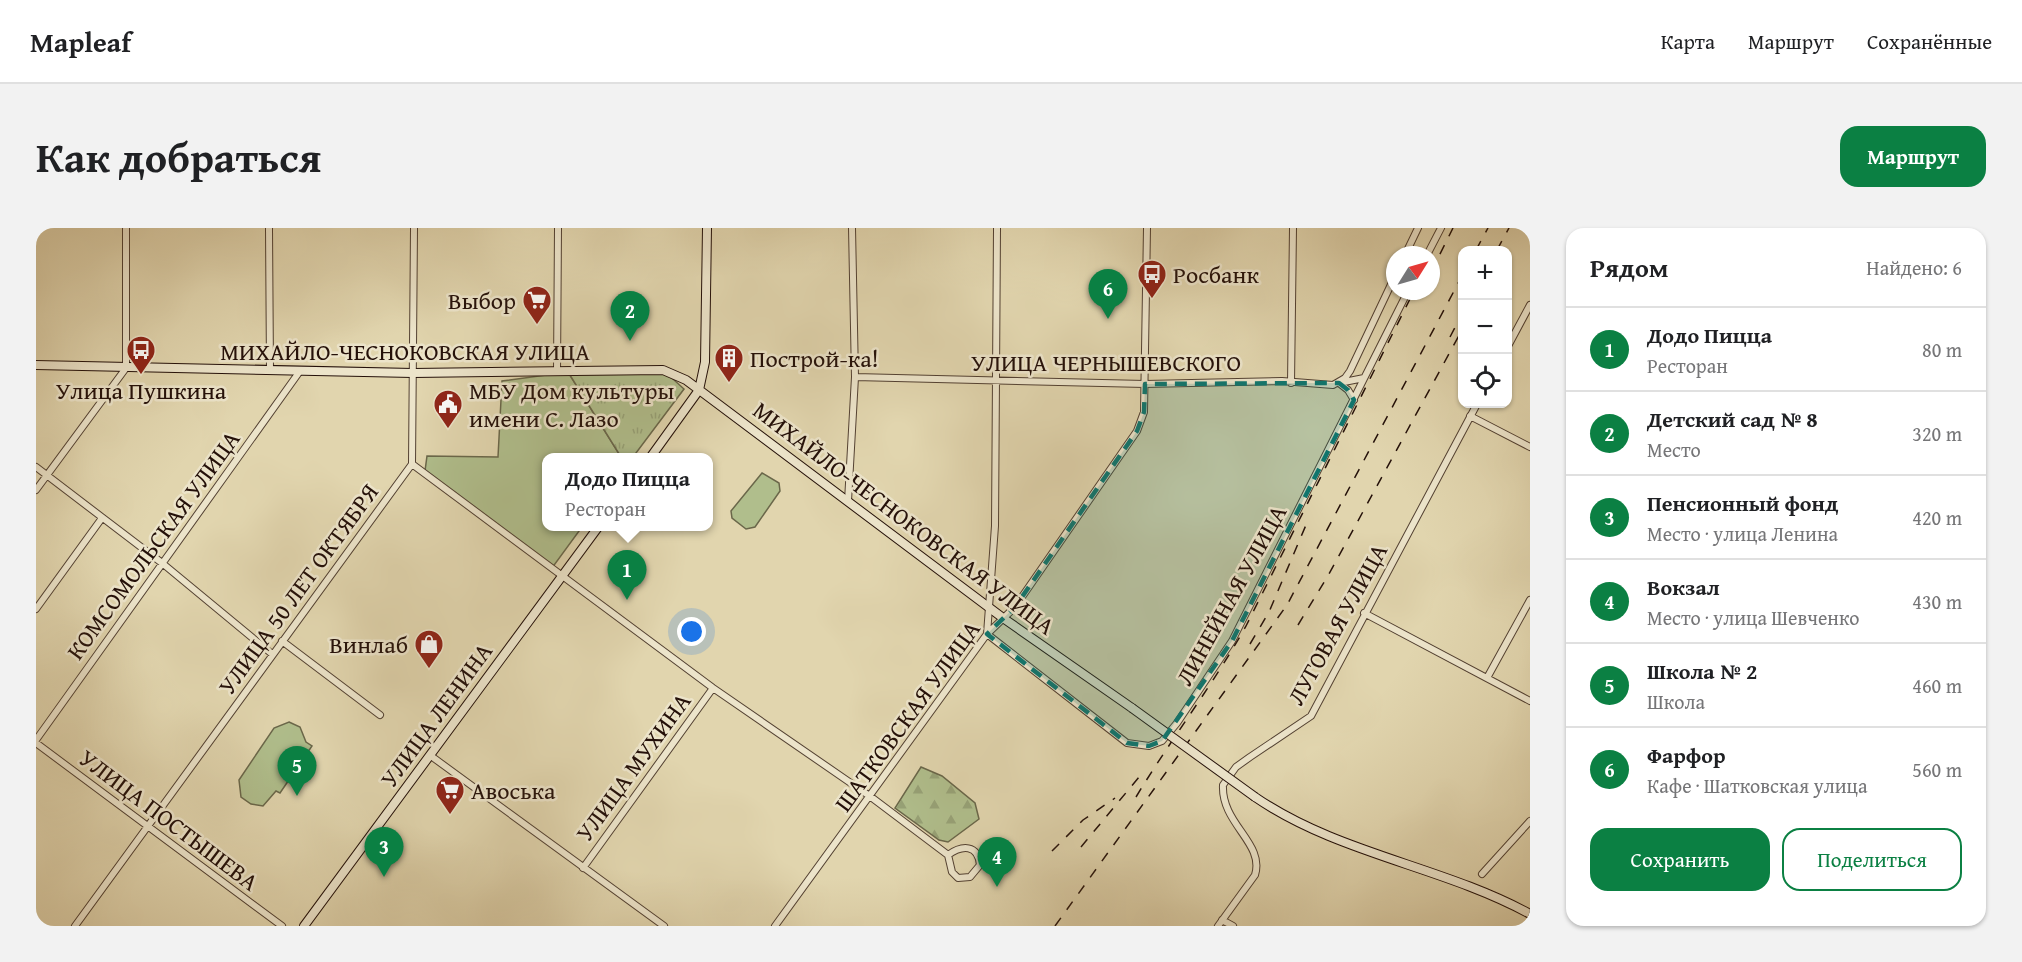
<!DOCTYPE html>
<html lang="ru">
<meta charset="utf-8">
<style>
:root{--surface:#fff;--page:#f2f2f2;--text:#202124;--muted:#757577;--line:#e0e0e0;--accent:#0b8043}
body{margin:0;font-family:"Gentium Book Plus",serif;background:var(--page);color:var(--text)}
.controls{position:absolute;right:18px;top:18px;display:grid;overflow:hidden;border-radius:12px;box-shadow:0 2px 4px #0004}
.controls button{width:54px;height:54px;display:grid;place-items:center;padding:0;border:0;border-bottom:2px solid var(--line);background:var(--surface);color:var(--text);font:30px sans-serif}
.compass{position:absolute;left:1350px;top:18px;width:54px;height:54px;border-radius:50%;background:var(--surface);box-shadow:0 2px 4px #0004;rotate:53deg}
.you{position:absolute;left:656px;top:404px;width:21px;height:21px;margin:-15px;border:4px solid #fff;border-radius:50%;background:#1a73e8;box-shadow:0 0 0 9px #1a73e833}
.badge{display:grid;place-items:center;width:39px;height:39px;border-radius:50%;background:var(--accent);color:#fff;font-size:20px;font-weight:700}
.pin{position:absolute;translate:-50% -50px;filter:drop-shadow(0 2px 3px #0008)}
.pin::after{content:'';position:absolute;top:32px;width:21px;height:18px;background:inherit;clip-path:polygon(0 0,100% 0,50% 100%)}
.popup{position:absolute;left:506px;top:225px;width:171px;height:78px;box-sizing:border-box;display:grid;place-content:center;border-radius:12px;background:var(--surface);filter:drop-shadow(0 2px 4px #0005);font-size:20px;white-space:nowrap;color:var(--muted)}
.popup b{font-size:22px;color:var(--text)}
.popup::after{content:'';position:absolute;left:50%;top:100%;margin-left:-12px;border:12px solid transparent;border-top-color:var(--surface)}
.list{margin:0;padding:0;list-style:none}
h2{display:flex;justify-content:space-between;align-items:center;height:78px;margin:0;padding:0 24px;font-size:26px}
h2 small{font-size:20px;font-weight:400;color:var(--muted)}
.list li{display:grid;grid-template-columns:39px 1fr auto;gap:18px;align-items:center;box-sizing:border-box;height:84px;padding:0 24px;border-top:2px solid var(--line)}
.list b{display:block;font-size:22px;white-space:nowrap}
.list p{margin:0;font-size:20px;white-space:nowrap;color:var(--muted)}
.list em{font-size:20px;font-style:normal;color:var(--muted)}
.actions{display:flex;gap:12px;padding:18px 24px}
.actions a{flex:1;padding:14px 0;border:2px solid var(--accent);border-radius:18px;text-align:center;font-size:21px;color:var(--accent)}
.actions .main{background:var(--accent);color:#fff}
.icon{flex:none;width:33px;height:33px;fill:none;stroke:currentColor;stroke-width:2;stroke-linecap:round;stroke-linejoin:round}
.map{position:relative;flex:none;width:1494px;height:698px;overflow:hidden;border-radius:18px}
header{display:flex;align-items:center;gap:36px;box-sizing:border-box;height:84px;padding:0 30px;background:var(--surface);border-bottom:2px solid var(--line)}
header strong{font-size:28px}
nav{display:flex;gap:33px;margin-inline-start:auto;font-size:21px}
.intro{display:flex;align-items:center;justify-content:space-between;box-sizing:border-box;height:144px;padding:0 36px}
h1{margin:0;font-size:42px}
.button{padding:15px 27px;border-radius:18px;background:var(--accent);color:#fff;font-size:21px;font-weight:700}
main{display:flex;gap:36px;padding:0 36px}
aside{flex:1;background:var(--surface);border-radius:18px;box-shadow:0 2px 4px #0004}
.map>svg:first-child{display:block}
.grass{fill:#b0be8c;stroke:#6a674a;stroke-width:1.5}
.forest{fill:url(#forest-firs);stroke:#6a674a;stroke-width:1.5}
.park{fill:url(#park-tufts);stroke:#6a674a;stroke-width:1.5}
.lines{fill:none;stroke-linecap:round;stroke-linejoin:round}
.street-casing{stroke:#534132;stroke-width:8}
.secondary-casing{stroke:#241009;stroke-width:10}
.street{stroke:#ece4ca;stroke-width:6}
.secondary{stroke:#ece4ca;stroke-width:8}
.rail{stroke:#241009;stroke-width:1.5;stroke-dasharray:10 10;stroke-linecap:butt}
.secondary-bridge-casing{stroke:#241009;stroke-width:10;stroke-linecap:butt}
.secondary-bridge{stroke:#ece4ca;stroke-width:8}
.marked{fill:#0f766e;fill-opacity:0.2;stroke:#0f766e;stroke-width:4.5;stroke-dasharray:12 8;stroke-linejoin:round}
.labels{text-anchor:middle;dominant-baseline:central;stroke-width:5;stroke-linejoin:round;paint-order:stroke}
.poi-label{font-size:24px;fill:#241009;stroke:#ece4ca;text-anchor:start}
.street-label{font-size:24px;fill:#241009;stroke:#ece4ca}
</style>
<header>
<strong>Mapleaf</strong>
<nav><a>Карта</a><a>Маршрут</a><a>Сохранённые</a></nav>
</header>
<div class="intro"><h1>Как добраться</h1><a class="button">Маршрут</a></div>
<main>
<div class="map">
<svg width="1494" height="698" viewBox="0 0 1494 698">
<defs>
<pattern id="forest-firs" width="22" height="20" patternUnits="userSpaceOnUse" patternTransform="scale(1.5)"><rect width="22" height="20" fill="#b0be8c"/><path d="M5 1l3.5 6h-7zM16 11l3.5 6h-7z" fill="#97a277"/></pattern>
<pattern id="park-tufts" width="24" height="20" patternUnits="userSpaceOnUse" patternTransform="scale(1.5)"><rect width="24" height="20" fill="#b0be8c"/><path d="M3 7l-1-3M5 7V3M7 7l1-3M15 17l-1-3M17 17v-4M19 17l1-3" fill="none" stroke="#97a277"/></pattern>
</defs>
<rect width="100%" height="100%" fill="#e1d5ae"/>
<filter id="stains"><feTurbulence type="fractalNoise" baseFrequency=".00333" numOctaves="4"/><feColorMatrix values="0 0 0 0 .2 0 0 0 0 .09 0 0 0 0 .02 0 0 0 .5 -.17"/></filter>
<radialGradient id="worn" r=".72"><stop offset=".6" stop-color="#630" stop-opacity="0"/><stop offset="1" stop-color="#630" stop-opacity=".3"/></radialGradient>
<path class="grass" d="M532 144 585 229 510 230V298L546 299 516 340 389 243 391 228 462 229 466 153Z
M726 245 743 255 744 263 719 299 710 301 696 290 695 283Z
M253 494 264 499 270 514 276 518 244 565 240 563 227 578 215 576 205 569 203 552 238 500Z"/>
<path class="forest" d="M885 539 906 548 939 575 943 591 912 614 903 612 859 580Z"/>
<path class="park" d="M627 142 648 161 597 229H585L532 144Z"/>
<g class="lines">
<g class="street-casing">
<path id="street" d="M233 0 234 142
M961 0 959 298 951 406 1091 515 1113 518 1126 513 1141 495 1196 413 1372 63
M1369 27 1382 0
M1391 27 1405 0
M1472 118 1494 77
M521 144 522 0
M819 149 1109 156 1246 153 1297 157 1309 150 1314 143 1359 48
M1255 155 1257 0
M1303 155 1328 150
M1303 155 1312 162 1318 172
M1434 188 1494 219
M376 236 677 460 835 569 912 627 916 644 922 650 934 649 944 637C942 616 926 617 912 627
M0 239 126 335 236 426
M0 262 90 140V0
M812 273 819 149 816 0
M0 381 66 290
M1328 385 1494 473
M246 413 344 487
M1451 450 1494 372
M0 512 264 143
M0 515 246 698
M395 528 628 698
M547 640 677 460
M1446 646 1494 593
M1186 692 1197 698
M39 698 376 236 378 0
M739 698 951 406 979 379 1101 203 1108 184 1111 0
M1182 698 1219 647C1229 615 1185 596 1187 557L1200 539 1214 529 1275 488 1441 176"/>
</g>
<g class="secondary-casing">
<path id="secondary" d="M0 137 377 145 627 142 650 152 967 390 1096 480
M614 230 663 162 669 134 671 0
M1219 569C1302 626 1406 638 1494 686
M268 698 563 298"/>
</g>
<use href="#street" class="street"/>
<use href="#secondary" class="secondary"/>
<path class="rail" d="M1440 22 1452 0
M1461 22 1473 0
M1395 44 1417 0
M1414 109 1426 86
M1262 397 1293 346 1426 102
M1214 416 1233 384 1270 297
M1100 569C1135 511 1177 457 1210 398L1378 63
M1045 619 1108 543
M1016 623 1047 592 1079 570
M1019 698 1251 377 1426 48"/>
<g class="secondary-bridge-casing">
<path id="secondary-bridge" d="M1096 480 1219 569"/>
</g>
<use href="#secondary-bridge" class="secondary-bridge"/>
</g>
<path class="marked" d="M1303 155 1312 162 1318 172 1196 413 1126 513 1113 518 1091 515 951 406 979 379 1101 203 1108 184 1109 156Z"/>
<defs>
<g id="bus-pin" transform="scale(1.5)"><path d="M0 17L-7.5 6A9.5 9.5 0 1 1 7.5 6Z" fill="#8f2418" stroke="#ece4ca"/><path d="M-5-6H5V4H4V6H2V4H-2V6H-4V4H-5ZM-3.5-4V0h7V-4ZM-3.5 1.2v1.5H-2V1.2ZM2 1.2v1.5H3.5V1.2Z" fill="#fff"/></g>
<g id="supermarket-pin" transform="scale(1.5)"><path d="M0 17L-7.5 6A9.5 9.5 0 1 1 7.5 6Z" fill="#8f2418" stroke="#ece4ca"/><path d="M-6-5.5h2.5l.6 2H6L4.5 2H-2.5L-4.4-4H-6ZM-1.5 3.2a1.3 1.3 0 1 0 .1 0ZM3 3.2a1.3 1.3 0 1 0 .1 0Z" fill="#fff"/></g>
<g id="building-pin" transform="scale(1.5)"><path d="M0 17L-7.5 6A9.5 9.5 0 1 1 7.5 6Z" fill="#8f2418" stroke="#ece4ca"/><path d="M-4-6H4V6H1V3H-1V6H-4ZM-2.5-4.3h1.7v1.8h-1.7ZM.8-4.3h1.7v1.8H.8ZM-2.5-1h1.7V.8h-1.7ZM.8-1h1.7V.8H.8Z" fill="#fff"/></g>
<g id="civic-pin" transform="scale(1.5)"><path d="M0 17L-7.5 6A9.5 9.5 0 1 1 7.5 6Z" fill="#8f2418" stroke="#ece4ca"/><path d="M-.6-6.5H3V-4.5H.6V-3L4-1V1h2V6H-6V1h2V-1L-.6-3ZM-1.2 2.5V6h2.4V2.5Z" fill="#fff"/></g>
<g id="shop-pin" transform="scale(1.5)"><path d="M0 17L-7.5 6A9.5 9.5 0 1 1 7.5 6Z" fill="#8f2418" stroke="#ece4ca"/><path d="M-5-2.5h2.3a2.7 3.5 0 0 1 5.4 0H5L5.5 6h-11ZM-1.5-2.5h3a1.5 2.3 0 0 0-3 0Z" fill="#fff"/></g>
</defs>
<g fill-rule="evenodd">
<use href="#bus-pin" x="1116" y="46"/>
<use href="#supermarket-pin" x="501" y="72"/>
<use href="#bus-pin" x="105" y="122"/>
<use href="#building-pin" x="693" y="130"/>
<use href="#civic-pin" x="412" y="176"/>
<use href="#shop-pin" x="393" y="416"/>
<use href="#supermarket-pin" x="414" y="562"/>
</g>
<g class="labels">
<g class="poi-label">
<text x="1137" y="46">Росбанк</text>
<text x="480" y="72" text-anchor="end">Выбор</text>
<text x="714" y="130">Построй-ка!</text>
<text x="105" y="162" text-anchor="middle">Улица Пушкина</text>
<text x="433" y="162">МБУ Дом культуры<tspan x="433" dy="28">имени С. Лазо</tspan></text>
<text x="372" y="416" text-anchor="end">Винлаб</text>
<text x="435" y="562">Авоська</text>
</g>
<g class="street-label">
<text x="369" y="123">МИХАЙЛО-ЧЕСНОКОВСКАЯ УЛИЦА</text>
<text x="1070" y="134">УЛИЦА ЧЕРНЫШЕВСКОГО</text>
<text transform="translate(868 290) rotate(37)">МИХАЙЛО-ЧЕСНОКОВСКАЯ УЛИЦА</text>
<text transform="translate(117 317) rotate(-54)">КОМСОМОЛЬСКАЯ УЛИЦА</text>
<text transform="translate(262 361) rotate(-54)">УЛИЦА 50 ЛЕТ ОКТЯБРЯ</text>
<text transform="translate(1195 367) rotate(-61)">ЛИНЕЙНАЯ УЛИЦА</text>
<text transform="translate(1301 396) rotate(-61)">ЛУГОВАЯ УЛИЦА</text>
<text transform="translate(400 487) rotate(-54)">УЛИЦА ЛЕНИНА</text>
<text transform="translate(871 488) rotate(-54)">ШАТКОВСКАЯ УЛИЦА</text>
<text transform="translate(597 539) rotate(-54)">УЛИЦА МУХИНА</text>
<text transform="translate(133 592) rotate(37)">УЛИЦА ПОСТЫШЕВА</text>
</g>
</g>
<rect width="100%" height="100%" filter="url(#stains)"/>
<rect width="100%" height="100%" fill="url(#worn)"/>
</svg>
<div class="controls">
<button>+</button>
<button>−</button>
<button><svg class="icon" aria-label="locate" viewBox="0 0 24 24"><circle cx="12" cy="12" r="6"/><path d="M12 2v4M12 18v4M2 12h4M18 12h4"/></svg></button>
</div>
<svg class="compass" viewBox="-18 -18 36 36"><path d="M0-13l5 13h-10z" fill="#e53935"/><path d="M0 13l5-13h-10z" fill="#757577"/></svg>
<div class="you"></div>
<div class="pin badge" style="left:591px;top:372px">1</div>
<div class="popup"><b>Додо Пицца</b>Ресторан</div>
<div class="pin badge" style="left:594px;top:113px">2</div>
<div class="pin badge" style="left:348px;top:649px">3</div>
<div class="pin badge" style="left:961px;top:659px">4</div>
<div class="pin badge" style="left:261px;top:568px">5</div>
<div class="pin badge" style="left:1072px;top:91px">6</div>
</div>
<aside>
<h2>Рядом<small>Найдено: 6</small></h2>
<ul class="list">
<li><span class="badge">1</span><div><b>Додо Пицца</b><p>Ресторан</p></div><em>80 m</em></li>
<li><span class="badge">2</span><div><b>Детский сад № 8</b><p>Место</p></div><em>320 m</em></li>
<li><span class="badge">3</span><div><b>Пенсионный фонд</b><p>Место · улица Ленина</p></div><em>420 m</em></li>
<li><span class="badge">4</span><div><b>Вокзал</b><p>Место · улица Шевченко</p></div><em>430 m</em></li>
<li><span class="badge">5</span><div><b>Школа № 2</b><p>Школа</p></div><em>460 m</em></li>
<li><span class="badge">6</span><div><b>Фарфор</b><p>Кафе · Шатковская улица</p></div><em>560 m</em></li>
</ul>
<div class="actions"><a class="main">Сохранить</a><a>Поделиться</a></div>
</aside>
</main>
